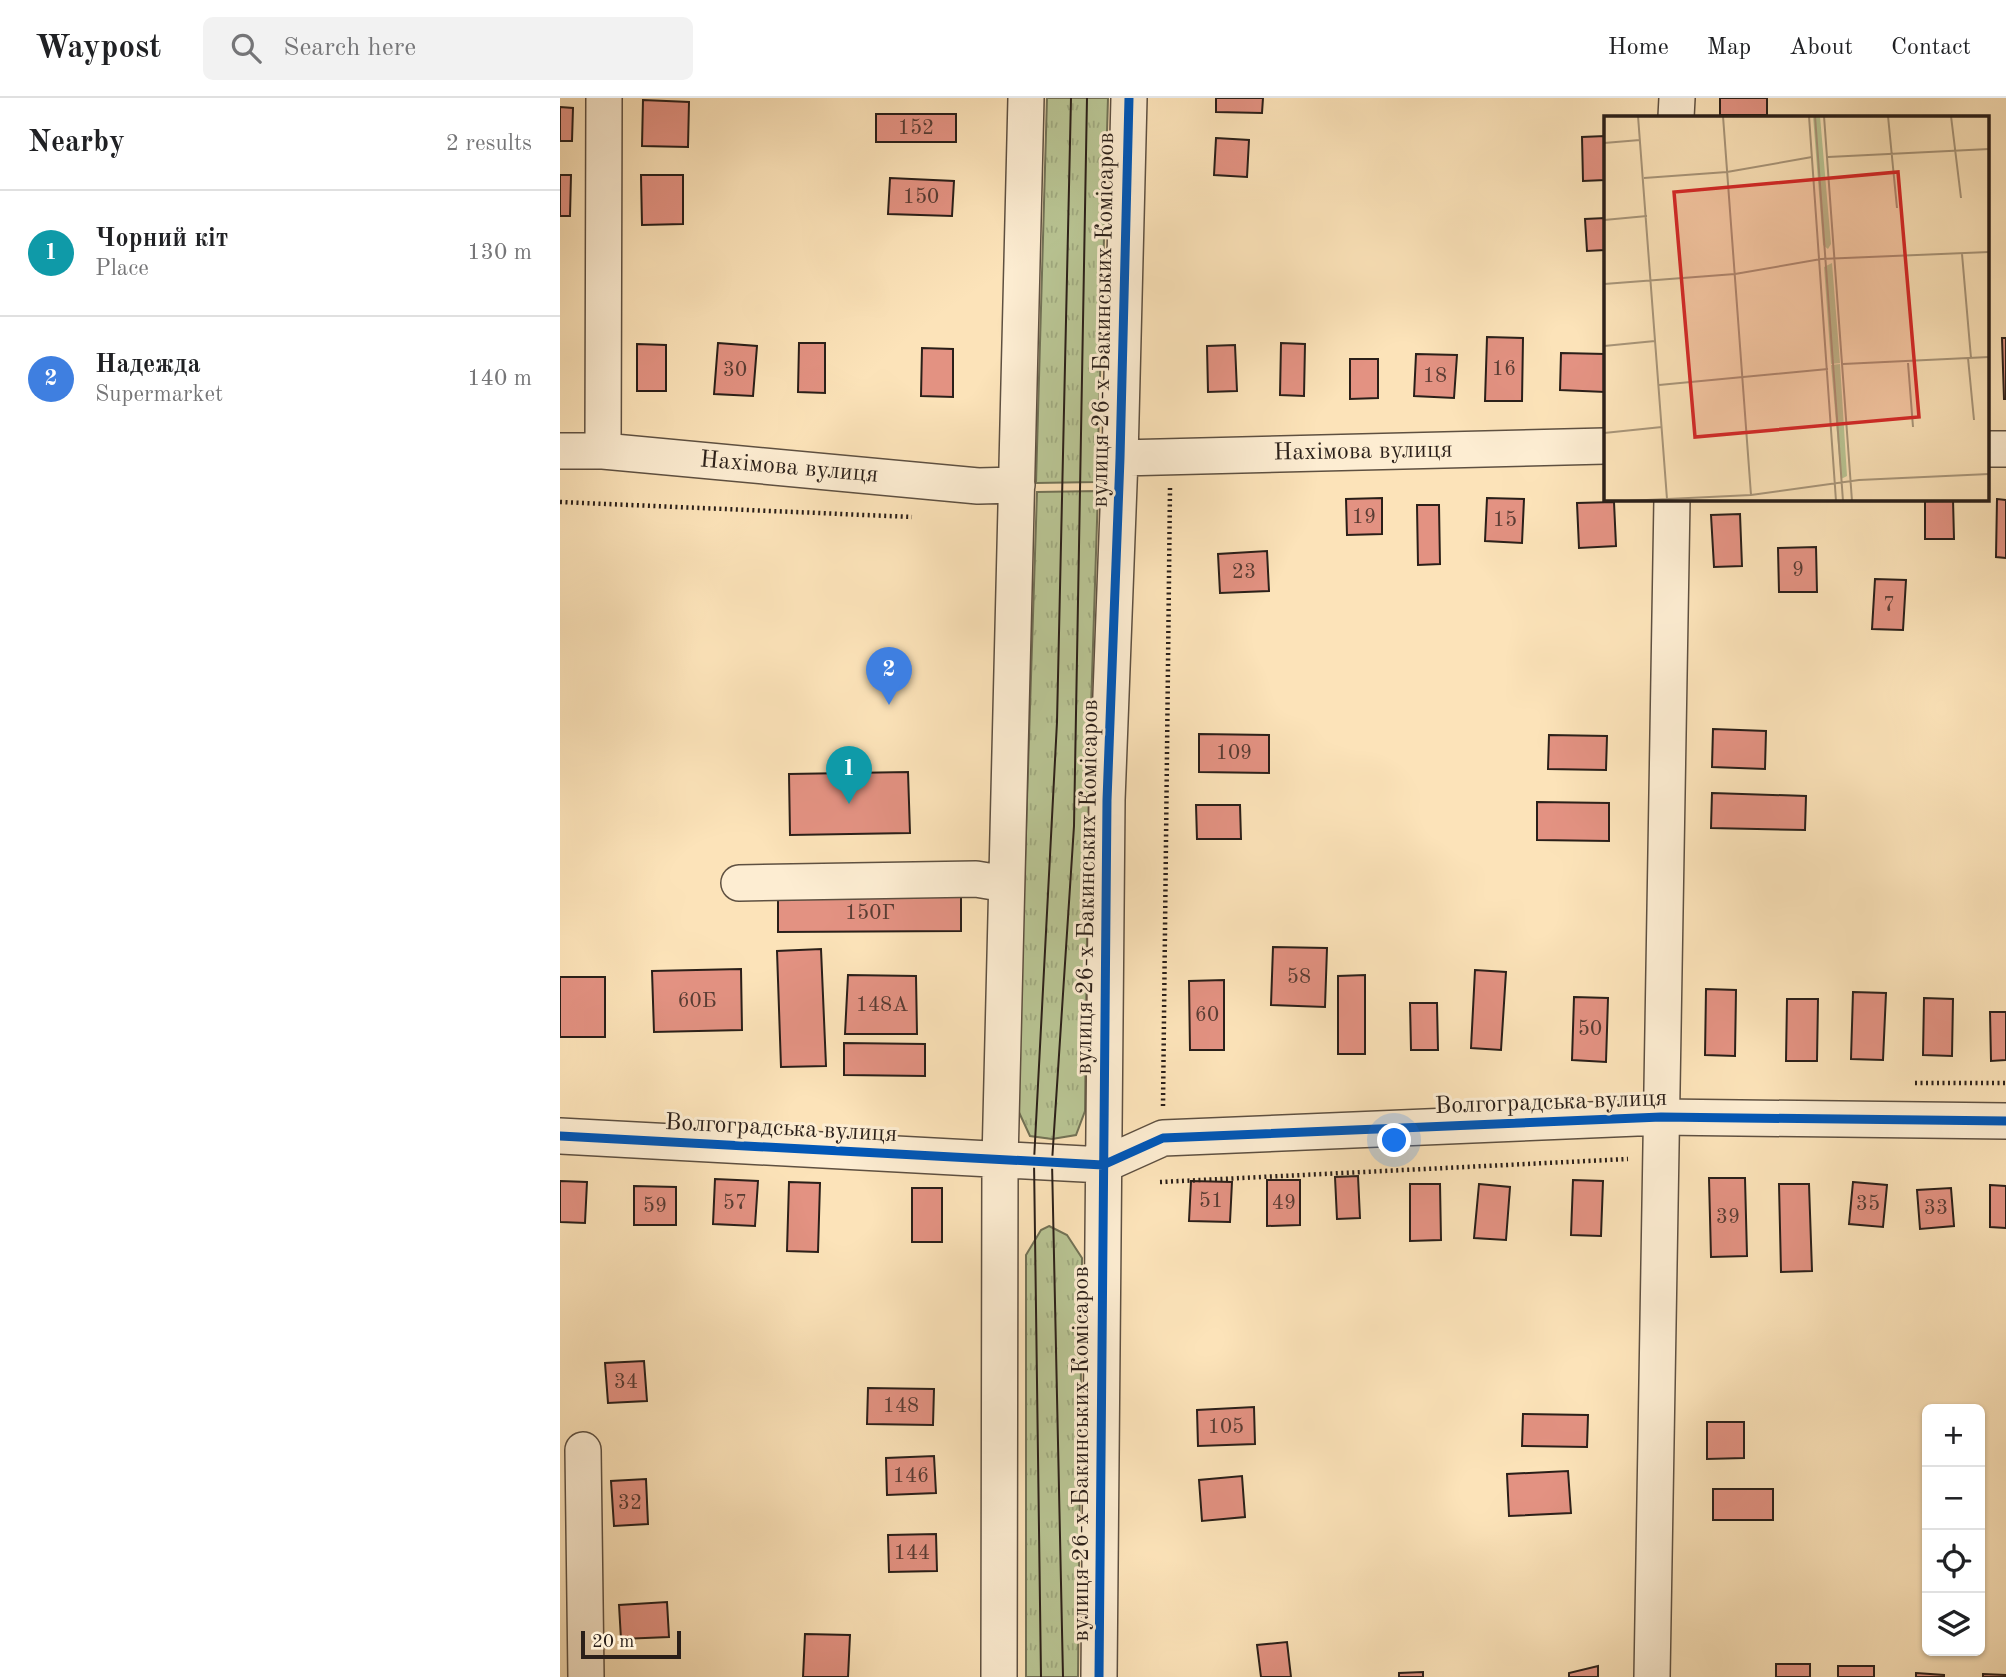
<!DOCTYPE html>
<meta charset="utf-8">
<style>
:root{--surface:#fff;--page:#f2f2f2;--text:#202124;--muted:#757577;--line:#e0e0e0;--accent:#0f766e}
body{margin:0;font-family:"Old Standard TT",serif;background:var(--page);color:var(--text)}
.controls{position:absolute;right:21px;bottom:21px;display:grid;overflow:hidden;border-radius:10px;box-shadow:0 2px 5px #0004}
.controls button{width:63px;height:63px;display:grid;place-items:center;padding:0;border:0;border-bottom:2px solid var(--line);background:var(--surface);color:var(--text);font:35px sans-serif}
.scale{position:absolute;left:21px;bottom:18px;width:100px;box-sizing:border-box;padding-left:7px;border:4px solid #2a1f19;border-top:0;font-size:19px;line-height:24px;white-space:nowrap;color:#2a1f19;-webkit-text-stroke:5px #fdedd2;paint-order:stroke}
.you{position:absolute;left:835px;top:1043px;width:24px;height:24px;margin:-18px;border:5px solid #fff;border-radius:50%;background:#1a73e8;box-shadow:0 0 0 10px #1a73e833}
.badge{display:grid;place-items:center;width:46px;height:46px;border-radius:50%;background:var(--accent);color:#fff;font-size:23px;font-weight:700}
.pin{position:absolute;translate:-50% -58px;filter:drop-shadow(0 2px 4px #0008)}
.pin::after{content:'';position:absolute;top:37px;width:24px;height:21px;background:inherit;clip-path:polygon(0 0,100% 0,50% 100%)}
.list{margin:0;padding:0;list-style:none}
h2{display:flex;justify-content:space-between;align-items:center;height:91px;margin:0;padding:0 28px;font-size:30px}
h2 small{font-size:23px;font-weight:400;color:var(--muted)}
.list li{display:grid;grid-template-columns:46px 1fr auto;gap:21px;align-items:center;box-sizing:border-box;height:126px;padding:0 28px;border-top:2px solid var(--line)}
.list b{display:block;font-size:26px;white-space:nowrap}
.list p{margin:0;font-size:23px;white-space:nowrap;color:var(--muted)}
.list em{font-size:23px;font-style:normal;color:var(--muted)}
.icon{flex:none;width:38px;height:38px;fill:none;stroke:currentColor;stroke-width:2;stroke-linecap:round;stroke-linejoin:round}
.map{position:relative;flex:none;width:1446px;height:1579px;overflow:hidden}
header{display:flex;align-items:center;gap:42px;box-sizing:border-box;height:98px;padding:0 35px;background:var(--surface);border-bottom:2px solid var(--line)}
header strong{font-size:33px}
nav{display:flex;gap:38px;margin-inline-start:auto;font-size:24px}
.search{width:490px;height:63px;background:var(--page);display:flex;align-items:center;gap:18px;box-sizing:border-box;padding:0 24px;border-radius:10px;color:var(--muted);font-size:26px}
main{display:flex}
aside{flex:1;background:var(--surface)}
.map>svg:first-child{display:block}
.grass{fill:url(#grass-tufts);stroke:#727256;stroke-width:2}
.building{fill:#e39282;stroke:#2a1f19;stroke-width:2}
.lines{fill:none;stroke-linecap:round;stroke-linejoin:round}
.minor-casing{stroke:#5e5041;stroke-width:38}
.path{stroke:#2a1f19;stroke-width:4.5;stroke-dasharray:2 3.5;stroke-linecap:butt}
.minor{stroke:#fdedd2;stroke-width:35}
.tram{stroke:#2a1f19;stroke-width:2}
.cycleway-casing{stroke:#fdedd2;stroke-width:13}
.cycleway{stroke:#0057b8;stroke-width:9}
.labels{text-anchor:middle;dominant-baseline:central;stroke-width:6;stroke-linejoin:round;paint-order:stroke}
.number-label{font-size:21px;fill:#583c33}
.street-label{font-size:24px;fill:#2a1f19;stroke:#fdedd2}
.inset-road{fill:none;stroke:#a89579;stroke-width:2}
.view{fill:#d62828;fill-opacity:0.15;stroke:#d62828;stroke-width:3.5}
.inset-edge{fill:none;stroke:#2a1f19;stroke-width:3.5}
</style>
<header>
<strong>Waypost</strong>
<div class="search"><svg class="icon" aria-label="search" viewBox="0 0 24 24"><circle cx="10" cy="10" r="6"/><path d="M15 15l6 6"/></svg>Search here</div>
<nav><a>Home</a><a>Map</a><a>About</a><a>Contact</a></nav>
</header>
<main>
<aside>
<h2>Nearby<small>2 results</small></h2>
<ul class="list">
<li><span class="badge" style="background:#0f9aa8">1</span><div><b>Чорний кіт</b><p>Place</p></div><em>130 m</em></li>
<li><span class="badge" style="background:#3f7fe0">2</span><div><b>Надежда</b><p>Supermarket</p></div><em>140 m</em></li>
</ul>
</aside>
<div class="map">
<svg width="1446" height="1579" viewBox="0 0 1446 1579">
<defs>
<pattern id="grass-tufts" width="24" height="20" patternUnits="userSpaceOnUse" patternTransform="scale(1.75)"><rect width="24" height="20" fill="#b9c594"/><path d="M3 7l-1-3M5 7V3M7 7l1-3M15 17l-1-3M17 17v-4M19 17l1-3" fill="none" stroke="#9fa97f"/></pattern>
</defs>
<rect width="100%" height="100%" fill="#fce3b9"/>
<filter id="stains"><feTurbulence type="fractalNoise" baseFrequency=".00286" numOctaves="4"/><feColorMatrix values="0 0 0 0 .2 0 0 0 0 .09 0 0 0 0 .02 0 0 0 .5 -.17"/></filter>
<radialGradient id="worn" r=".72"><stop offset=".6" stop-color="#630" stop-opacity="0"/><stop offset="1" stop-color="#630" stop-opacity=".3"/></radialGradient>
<path class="grass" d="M487 0H548L537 384 476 385Z
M538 393 529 672 525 1013 516 1037 492 1041 470 1038 457 1010 477 394Z
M489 1128 507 1137 522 1160 518 1579H466V1157L481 1132Z"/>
<path class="building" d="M656 0H703L702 15 656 14Z
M1160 0H1207V17H1160Z
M83 2 129 4 128 49 82 48Z
M0 9 13 10 12 43H0Z
M316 16H396V44H316Z
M1045 38V82L1023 83 1022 39Z
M656 40 689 42 687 79 654 77Z
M0 77H11L10 118H0Z
M81 77H123V126L82 127Z
M330 80 394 83 392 118 328 116Z
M1045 120V152L1027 153 1025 121Z
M927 239 963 240 962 303H925Z
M1442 240H1446V301H1444Z
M158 245 197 248 193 298 154 296Z
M239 245H265V295L238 294Z
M721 245 745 246 744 298 720 297Z
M77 246 106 247V293H77Z
M675 247 677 293 648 294 647 248Z
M362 250 393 251V299L361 298Z
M1001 255 1045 256V294L1000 292Z
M856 256 897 257 894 300 854 298Z
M790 261H818V300L790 301Z
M822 400V436L787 437 786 401Z
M927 400 964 401 962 445 925 443Z
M1365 401H1393L1394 441H1365Z
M1437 401 1446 402V460L1436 459Z
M1054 404 1056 448 1019 450 1017 405Z
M857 407H879L880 466 858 467Z
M1180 416 1182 468 1154 469 1151 417Z
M1256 449 1257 494H1219L1218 450Z
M707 453 709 493 660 495 658 456Z
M1315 481 1346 482 1343 532 1312 531Z
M1153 631 1206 633 1205 671 1152 669Z
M639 636 709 637V675L639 674Z
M989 637 1047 638 1046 672 988 671Z
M348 674 350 735 230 737 229 676Z
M1152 695 1246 698 1245 732 1151 730Z
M977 704 1049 705V743L977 742Z
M636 707H680L681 741H637Z
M218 796H401V833L218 834Z
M713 849 767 850 765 909 711 907Z
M261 851 266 968 221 969 217 853Z
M181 871 182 932 94 934 92 873Z
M915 872 946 874 941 952 911 950Z
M288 877 356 878 357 936H285Z
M805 877V956H778V878Z
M0 879H45V939H0Z
M664 882V952H630L629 883Z
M1146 891 1176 892 1175 958 1145 957Z
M1293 894 1326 895 1323 962 1291 961Z
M1014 899 1048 900 1046 964 1012 962Z
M1364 900 1393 901 1392 958 1363 957Z
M1227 901H1258L1257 963H1226Z
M850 905H877L878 952H851Z
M1430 914H1446V962L1431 963Z
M284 945 365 946V978L284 977Z
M798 1078 800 1120 777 1121 775 1079Z
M1149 1080H1185L1187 1158 1151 1159Z
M155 1081 198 1083 195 1128 153 1126Z
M707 1082H740V1127L707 1128Z
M1013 1082 1043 1083 1041 1138 1011 1137Z
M0 1083 27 1084 25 1125 0 1124Z
M631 1083 672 1084 670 1124 629 1123Z
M229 1084 260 1085 258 1154 227 1153Z
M1293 1084 1327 1087 1323 1129 1289 1126Z
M850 1086H880L881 1142 850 1143Z
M919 1086 950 1089 946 1142 914 1140Z
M1219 1086H1249L1252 1173 1221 1174Z
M1430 1087 1446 1088V1130L1430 1129Z
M74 1088 116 1089V1127H74Z
M352 1090H382V1144H352Z
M1391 1090 1394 1128 1360 1131 1357 1092Z
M84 1263 87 1303 48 1305 45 1265Z
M308 1290 374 1291 373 1327 307 1326Z
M694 1309 695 1346 638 1348 637 1312Z
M963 1316 1028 1317 1027 1349 962 1348Z
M1147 1324H1184V1360L1147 1361Z
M374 1358 376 1395 327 1397 326 1360Z
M1008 1373 1011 1415 949 1418 947 1376Z
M682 1378 685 1419 642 1423 639 1382Z
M86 1381 88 1426 54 1428 51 1383Z
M1153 1391H1213V1422H1153Z
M376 1436 377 1473 329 1474 328 1437Z
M107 1504 109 1539 61 1541 59 1507Z
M245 1536 290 1537 288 1579H243Z
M727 1544 731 1579H701L697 1547Z
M1216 1566H1250V1579H1216Z
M1038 1568V1579H1009V1575Z
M1278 1568H1314V1579H1278Z
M863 1574V1579H839V1575Z
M1356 1575 1384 1577V1579H1356Z
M1423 1576 1446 1577V1579H1423Z"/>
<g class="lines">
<g class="minor-casing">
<path id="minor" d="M1116 19 1117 0
M1427 351H1446
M0 353H43L418 388 457 387
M43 353 44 0
M560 360 1045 348
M179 785 416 781 446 786
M0 1038 543 1067 603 1040 1101 1019 1446 1023
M23 1352 26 1579
M439 1579 440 1063 466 0
M539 1579 547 702 560 360 569 0
M1092 1579 1112 401"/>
</g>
<path class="path" d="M0 404 352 419
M1355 985H1446
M603 1008 610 390
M600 1084 1068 1061"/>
<use href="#minor" class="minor"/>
<path class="tram" d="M481 1579 474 1063 497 624 511 0
M503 1579 492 1064 514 728 527 0"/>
<g class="cycleway-casing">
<path id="cycleway" d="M0 1038 543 1067 603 1040 1101 1019 1446 1023
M539 1579 547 702 560 360 569 0"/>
</g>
<use href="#cycleway" class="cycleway"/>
</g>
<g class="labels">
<g class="number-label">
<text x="356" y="30">152</text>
<text x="361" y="99">150</text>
<text x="944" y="271">16</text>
<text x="175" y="272">30</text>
<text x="875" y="278">18</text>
<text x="804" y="419">19</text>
<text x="945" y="422">15</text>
<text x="1238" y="472">9</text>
<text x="684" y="474">23</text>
<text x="1329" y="507">7</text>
<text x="674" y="655">109</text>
<text x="310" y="815">150Г</text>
<text x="739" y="879">58</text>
<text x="137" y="903">60Б</text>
<text x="322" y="907">148А</text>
<text x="647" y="917">60</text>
<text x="1030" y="931">50</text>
<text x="651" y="1103">51</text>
<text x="175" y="1105">57</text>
<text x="724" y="1105">49</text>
<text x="1308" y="1106">35</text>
<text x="95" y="1108">59</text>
<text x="1376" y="1110">33</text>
<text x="1168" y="1119">39</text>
<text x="66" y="1284">34</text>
<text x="341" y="1308">148</text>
<text x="666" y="1329">105</text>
<text x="351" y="1378">146</text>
<text x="70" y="1405">32</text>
<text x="352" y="1455">144</text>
</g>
<g class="street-label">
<text transform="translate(544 222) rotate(-89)">вулиця 26-х Бакинських Комісаров</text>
<text transform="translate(803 354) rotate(-1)">Нахімова вулиця</text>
<text transform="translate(229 370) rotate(5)">Нахімова вулиця</text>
<text transform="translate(528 789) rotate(-89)">вулиця 26-х Бакинських Комісаров</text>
<text transform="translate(991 1005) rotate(-2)">Волгоградська вулиця</text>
<text transform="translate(221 1031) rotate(3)">Волгоградська вулиця</text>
<text transform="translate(522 1356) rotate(-90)">вулиця 26-х Бакинських Комісаров</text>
</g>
</g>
<g transform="translate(1044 18)">
<rect width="385" height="385" fill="#fce3b9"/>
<path d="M209 0H216L227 128 224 133 219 129ZM228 147 236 247 227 248 220 151ZM236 248 243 360 237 363 227 249Z" fill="#b9c594"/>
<path class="inset-road" d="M34 0 63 383M119 0 147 379M205 0 232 385M211 0 239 385M220 0 248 385M284 0 293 92M347 0 357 82M0 27 36 24M224 41 385 33M40 62 123 56 208 41M0 104 43 100M358 138 367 242M0 168 131 158 217 143 385 136M0 230 51 225M364 242 370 304M304 247 309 311M239 248 385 241M55 269 224 253M0 317 58 311M22 385 147 379 255 364 385 358"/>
<path class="view" d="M294 56 315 301 91 321 70 76Z"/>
<rect width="385" height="385" class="inset-edge"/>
</g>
<rect width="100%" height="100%" filter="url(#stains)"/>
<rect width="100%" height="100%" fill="url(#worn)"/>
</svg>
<div class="controls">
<button>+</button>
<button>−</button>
<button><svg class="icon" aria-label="locate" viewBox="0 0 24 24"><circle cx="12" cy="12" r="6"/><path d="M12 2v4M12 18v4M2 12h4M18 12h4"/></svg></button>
<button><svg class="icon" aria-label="layers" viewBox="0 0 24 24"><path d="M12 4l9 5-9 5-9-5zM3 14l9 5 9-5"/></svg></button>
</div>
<div class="scale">20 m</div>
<div class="you"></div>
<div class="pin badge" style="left:289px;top:706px;background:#0f9aa8">1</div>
<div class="pin badge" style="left:329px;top:607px;background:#3f7fe0">2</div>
</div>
</main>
